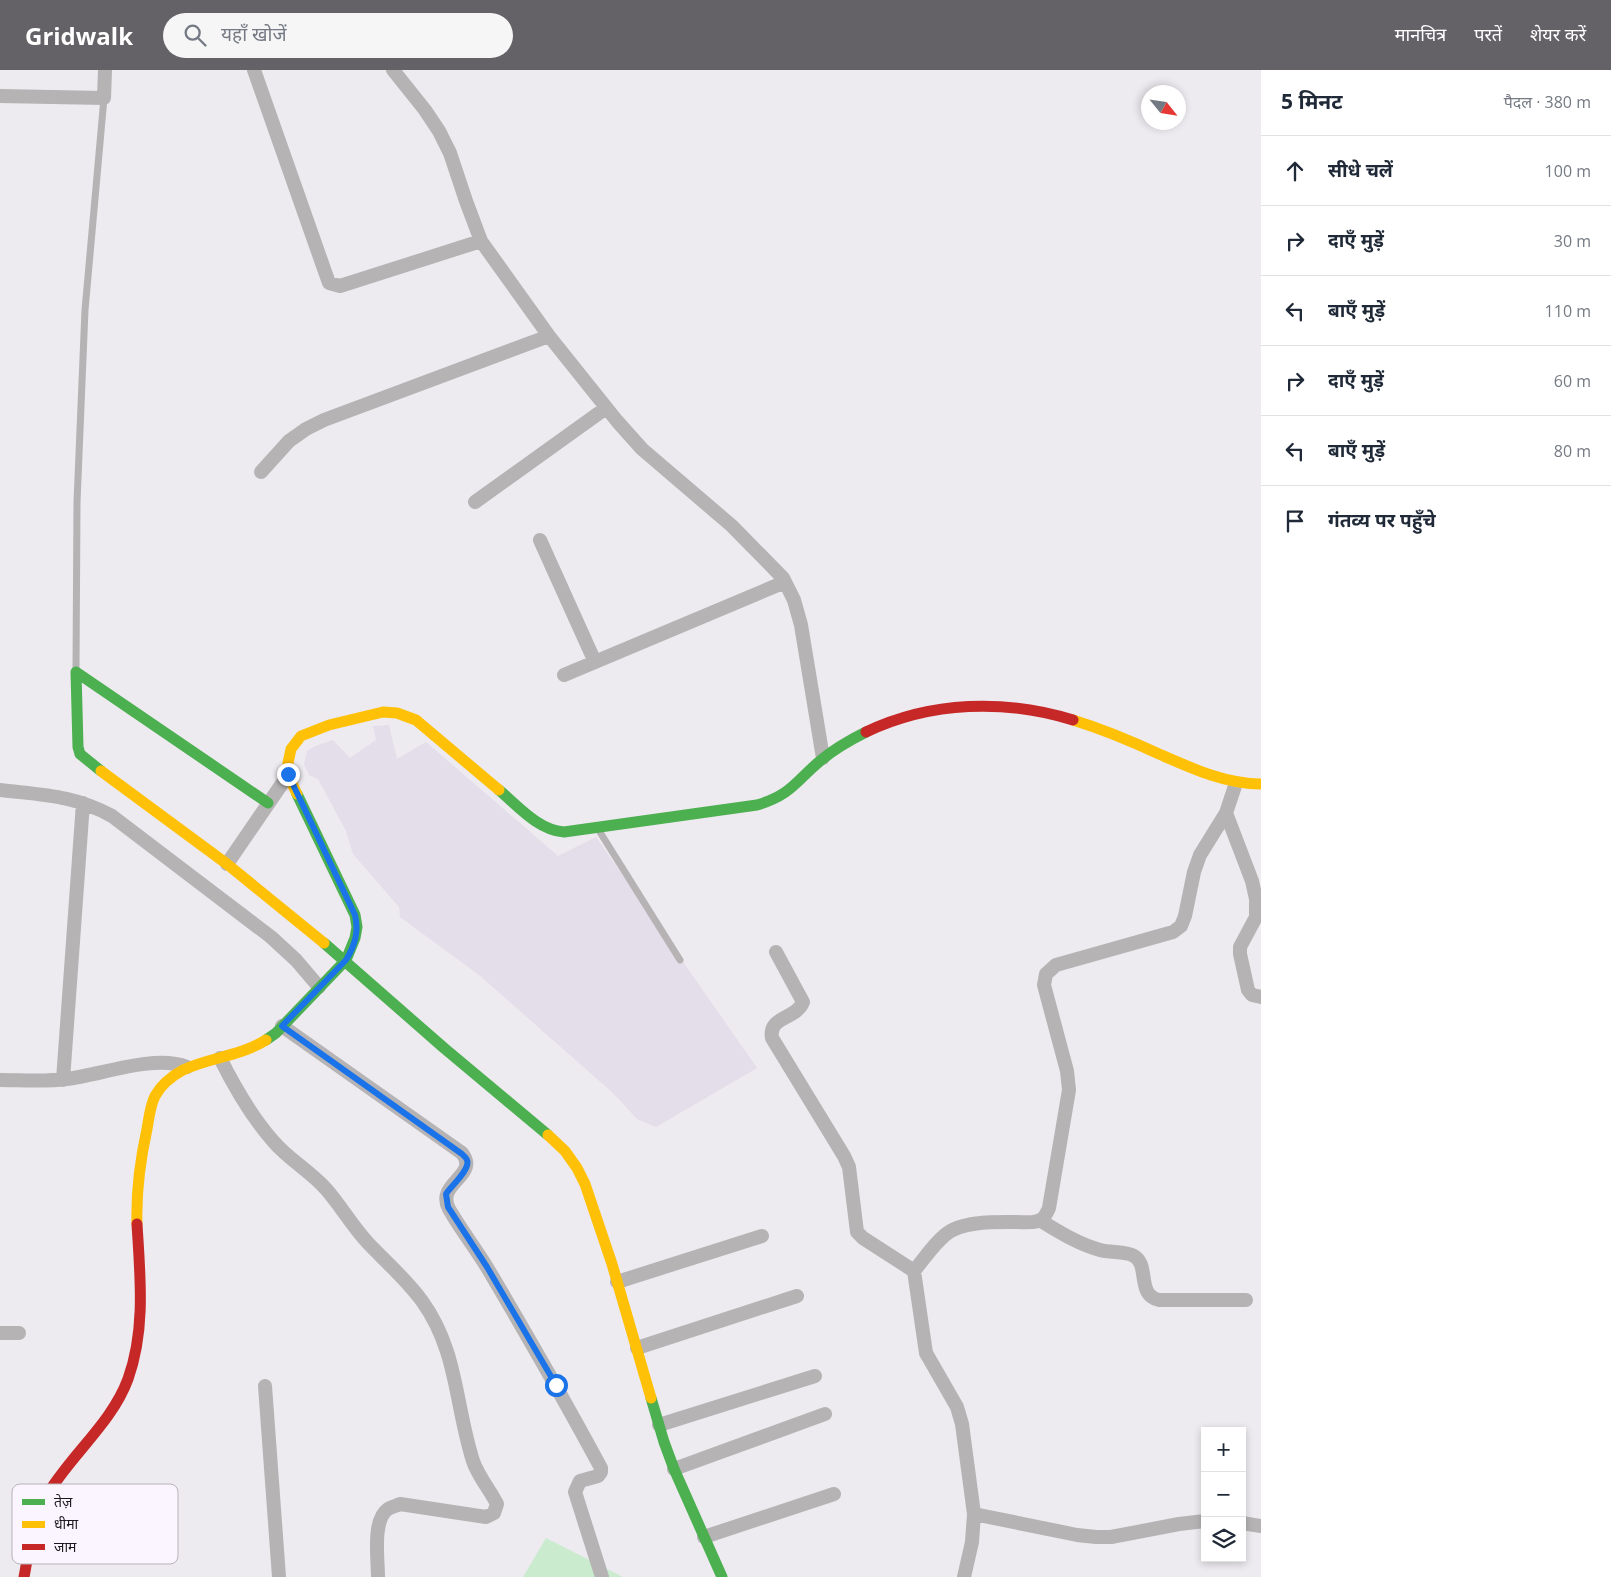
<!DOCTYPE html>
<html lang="hi">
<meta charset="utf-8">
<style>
:root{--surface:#fff;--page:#f6f6f7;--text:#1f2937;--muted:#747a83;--line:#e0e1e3;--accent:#646267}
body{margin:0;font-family:"Open Sans","Noto Sans Devanagari",sans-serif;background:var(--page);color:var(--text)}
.controls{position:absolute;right:15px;bottom:15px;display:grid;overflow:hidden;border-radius:0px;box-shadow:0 2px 8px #0003}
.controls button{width:45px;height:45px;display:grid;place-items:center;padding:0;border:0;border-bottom:1px solid var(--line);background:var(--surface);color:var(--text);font:25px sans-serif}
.compass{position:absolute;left:1141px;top:15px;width:45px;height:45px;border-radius:50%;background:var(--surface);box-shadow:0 2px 8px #0003;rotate:120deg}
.stop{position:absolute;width:15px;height:15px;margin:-11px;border:4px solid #1a73e8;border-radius:50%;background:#fff}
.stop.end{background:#1a73e8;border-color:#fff;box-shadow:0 1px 5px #0008}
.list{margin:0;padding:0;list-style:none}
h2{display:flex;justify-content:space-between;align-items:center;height:65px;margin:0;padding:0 20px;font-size:21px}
h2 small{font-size:16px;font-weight:400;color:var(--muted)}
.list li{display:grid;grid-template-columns:32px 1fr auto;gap:15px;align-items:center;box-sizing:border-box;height:70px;padding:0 20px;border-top:1px solid var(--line)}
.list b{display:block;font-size:19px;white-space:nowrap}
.list em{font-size:16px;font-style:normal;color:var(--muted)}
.icon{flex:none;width:28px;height:28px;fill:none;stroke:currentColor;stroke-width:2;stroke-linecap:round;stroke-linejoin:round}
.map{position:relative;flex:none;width:1261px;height:1507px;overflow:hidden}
header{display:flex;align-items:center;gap:30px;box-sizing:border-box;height:70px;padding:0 25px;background:var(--accent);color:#fff}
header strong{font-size:24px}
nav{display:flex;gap:28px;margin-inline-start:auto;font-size:18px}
.search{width:350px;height:45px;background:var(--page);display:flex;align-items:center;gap:12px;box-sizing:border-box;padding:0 18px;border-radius:28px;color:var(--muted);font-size:19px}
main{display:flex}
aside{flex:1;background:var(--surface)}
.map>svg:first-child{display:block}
.built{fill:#e4ddea}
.green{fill:#cbebcf}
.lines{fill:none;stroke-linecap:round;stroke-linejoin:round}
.lane{stroke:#b6b3b4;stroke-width:7}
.street{stroke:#b6b3b4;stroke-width:14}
.fast{stroke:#4caf50;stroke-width:11}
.slow{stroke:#ffc107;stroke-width:11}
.jam{stroke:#c62828;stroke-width:11}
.route{stroke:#1a73e8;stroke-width:6}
.key{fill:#faf5fe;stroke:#b7b3ba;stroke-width:1}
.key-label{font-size:14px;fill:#1b191d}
</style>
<header>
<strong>Gridwalk</strong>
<div class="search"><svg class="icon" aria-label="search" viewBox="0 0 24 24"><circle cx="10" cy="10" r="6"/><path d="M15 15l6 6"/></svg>यहाँ खोजें</div>
<nav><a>मानचित्र</a><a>परतें</a><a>शेयर करें</a></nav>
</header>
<main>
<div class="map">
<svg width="1261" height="1507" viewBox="0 0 1261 1507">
<rect width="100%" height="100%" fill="#edeaf0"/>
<path class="built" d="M389 655 397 689 426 672 558 786 596 767 757 998 656 1057 637 1049 613 1023 479 905 400 847 399 837 353 784 346 761 318 709 309 705 304 694 307 681 315 676 333 670 350 688 376 670 373 656Z"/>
<path class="green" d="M546 1468 623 1507H523Z"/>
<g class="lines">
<path class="lane" d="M76 601 77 432 85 240 104 28
M598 759 680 890"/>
<path class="street" d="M254 0 329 213 340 216 481 171
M393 0 425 40 439 61 450 83 466 131 481 171 549 266 617 351 642 379 732 456 783 508 794 530 801 555 823 688
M0 26 104 28 105 0
M261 402 289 371 306 359 324 350 549 266
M475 432 606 338
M540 470 595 592
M564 605 785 512
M0 720C42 725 74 725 112 746L271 867 296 890 319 917
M1226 743 1252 811 1256 829V847L1240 877V884L1248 920 1252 925 1261 927
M227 794 288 705
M776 882 803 932C797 949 768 946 772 968L844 1086 849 1097 857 1162 863 1168 914 1201
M282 956 462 1083C480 1106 435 1113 449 1139 461 1160 476 1179 488 1199 527 1265 565 1331 601 1398V1402L598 1406 580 1411 575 1422 602 1507
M220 988C235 1018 251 1046 273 1071 288 1089 310 1101 326 1119 341 1136 352 1156 368 1173 386 1192 406 1209 422 1231 458 1281 455 1335 473 1391 478 1406 490 1420 497 1434L494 1443 486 1447 400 1434C396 1436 391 1437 388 1439 372 1450 378 1489 378 1507
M0 1010C21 1010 45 1012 66 1009 101 1005 154 984 187 997
M63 1010 83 733
M1041 1151C1061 1163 1078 1174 1100 1180 1110 1183 1127 1181 1134 1186 1150 1195 1136 1225 1159 1230H1246
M617 1212 762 1166
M0 1263H19
M637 1278 797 1226
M265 1316 279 1507
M659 1355 815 1306
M674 1399 825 1344
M974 1444 1077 1465 1096 1467H1111L1179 1454 1205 1451
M1242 1453 1261 1456
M704 1467 834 1424
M964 1507 972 1472 974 1444 962 1354 957 1337 926 1283 914 1201C924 1189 933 1175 945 1165 964 1148 1008 1153 1033 1152 1043 1151 1045 1147 1049 1138L1069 1020 1067 1001 1044 915 1046 904 1056 895 1173 862 1181 856 1185 846 1194 802 1200 785 1226 743 1236 713"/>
<path class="fast" d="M101 701 80 684 78 677 76 602 268 733
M499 720C518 736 538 760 564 762L757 735C791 725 795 712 820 691 834 679 850 670 866 662
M324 873 444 978 548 1065
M266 970 276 963 346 890 355 868 357 857 355 845 297 724
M651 1328 664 1372 674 1399 722 1507"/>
<path class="slow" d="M1073 650C1102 659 1131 671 1159 684 1191 698 1225 714 1261 714
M101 701 227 794 324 873
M297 724 288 705V693L291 679 301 666 329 655 383 642 397 643 416 650 499 720
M548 1065 565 1081 577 1098 585 1114 612 1194 651 1328
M137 1154C136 1122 140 1091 147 1059 149 1048 150 1036 155 1026 161 1015 172 1006 183 1000 211 987 238 987 266 970"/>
<path class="jam" d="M866 662C931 631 1005 629 1073 650
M24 1507C29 1482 31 1453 44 1430 68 1387 111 1355 128 1309 146 1259 140 1205 137 1154"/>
</g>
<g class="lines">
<path class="route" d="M288 704 355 845C359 862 355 875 346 890L282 956 462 1084C464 1086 466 1087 467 1090 471 1099 451 1116 446 1124L448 1137 487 1197 556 1315"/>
</g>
<rect x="12" y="1414" width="166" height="80" rx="8" class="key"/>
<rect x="22" y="1429" width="23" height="6" fill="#4caf50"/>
<rect x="22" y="1451" width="23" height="7" fill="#ffc107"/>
<rect x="22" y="1474" width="23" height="6" fill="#c62828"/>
<g class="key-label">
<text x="54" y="1437">तेज़</text>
<text x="54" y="1459">धीमा</text>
<text x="54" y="1482">जाम</text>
</g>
</svg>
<div class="controls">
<button>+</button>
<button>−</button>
<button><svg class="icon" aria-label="layers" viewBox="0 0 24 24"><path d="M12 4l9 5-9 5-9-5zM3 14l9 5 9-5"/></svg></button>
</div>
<svg class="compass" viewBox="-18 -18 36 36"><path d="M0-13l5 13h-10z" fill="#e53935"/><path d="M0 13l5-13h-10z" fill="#747a83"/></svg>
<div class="stop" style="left:556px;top:1315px"></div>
<div class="stop end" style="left:288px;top:704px"></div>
</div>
<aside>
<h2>5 मिनट<small>पैदल · 380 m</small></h2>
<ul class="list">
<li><svg class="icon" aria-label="ahead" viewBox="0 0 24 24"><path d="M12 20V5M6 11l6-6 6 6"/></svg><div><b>सीधे चलें</b></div><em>100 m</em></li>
<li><svg class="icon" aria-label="right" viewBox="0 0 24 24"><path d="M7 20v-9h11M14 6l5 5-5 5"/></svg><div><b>दाएँ मुड़ें</b></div><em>30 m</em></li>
<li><svg class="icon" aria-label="left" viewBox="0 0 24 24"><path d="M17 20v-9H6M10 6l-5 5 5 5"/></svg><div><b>बाएँ मुड़ें</b></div><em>110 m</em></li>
<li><svg class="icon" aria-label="right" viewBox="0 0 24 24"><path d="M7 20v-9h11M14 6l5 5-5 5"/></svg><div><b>दाएँ मुड़ें</b></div><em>60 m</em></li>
<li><svg class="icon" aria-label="left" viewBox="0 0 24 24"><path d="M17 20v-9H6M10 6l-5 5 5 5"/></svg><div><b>बाएँ मुड़ें</b></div><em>80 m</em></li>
<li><svg class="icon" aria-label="arrive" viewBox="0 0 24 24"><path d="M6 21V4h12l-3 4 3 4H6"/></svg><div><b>गंतव्य पर पहुँचे</b></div></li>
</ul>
</aside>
</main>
